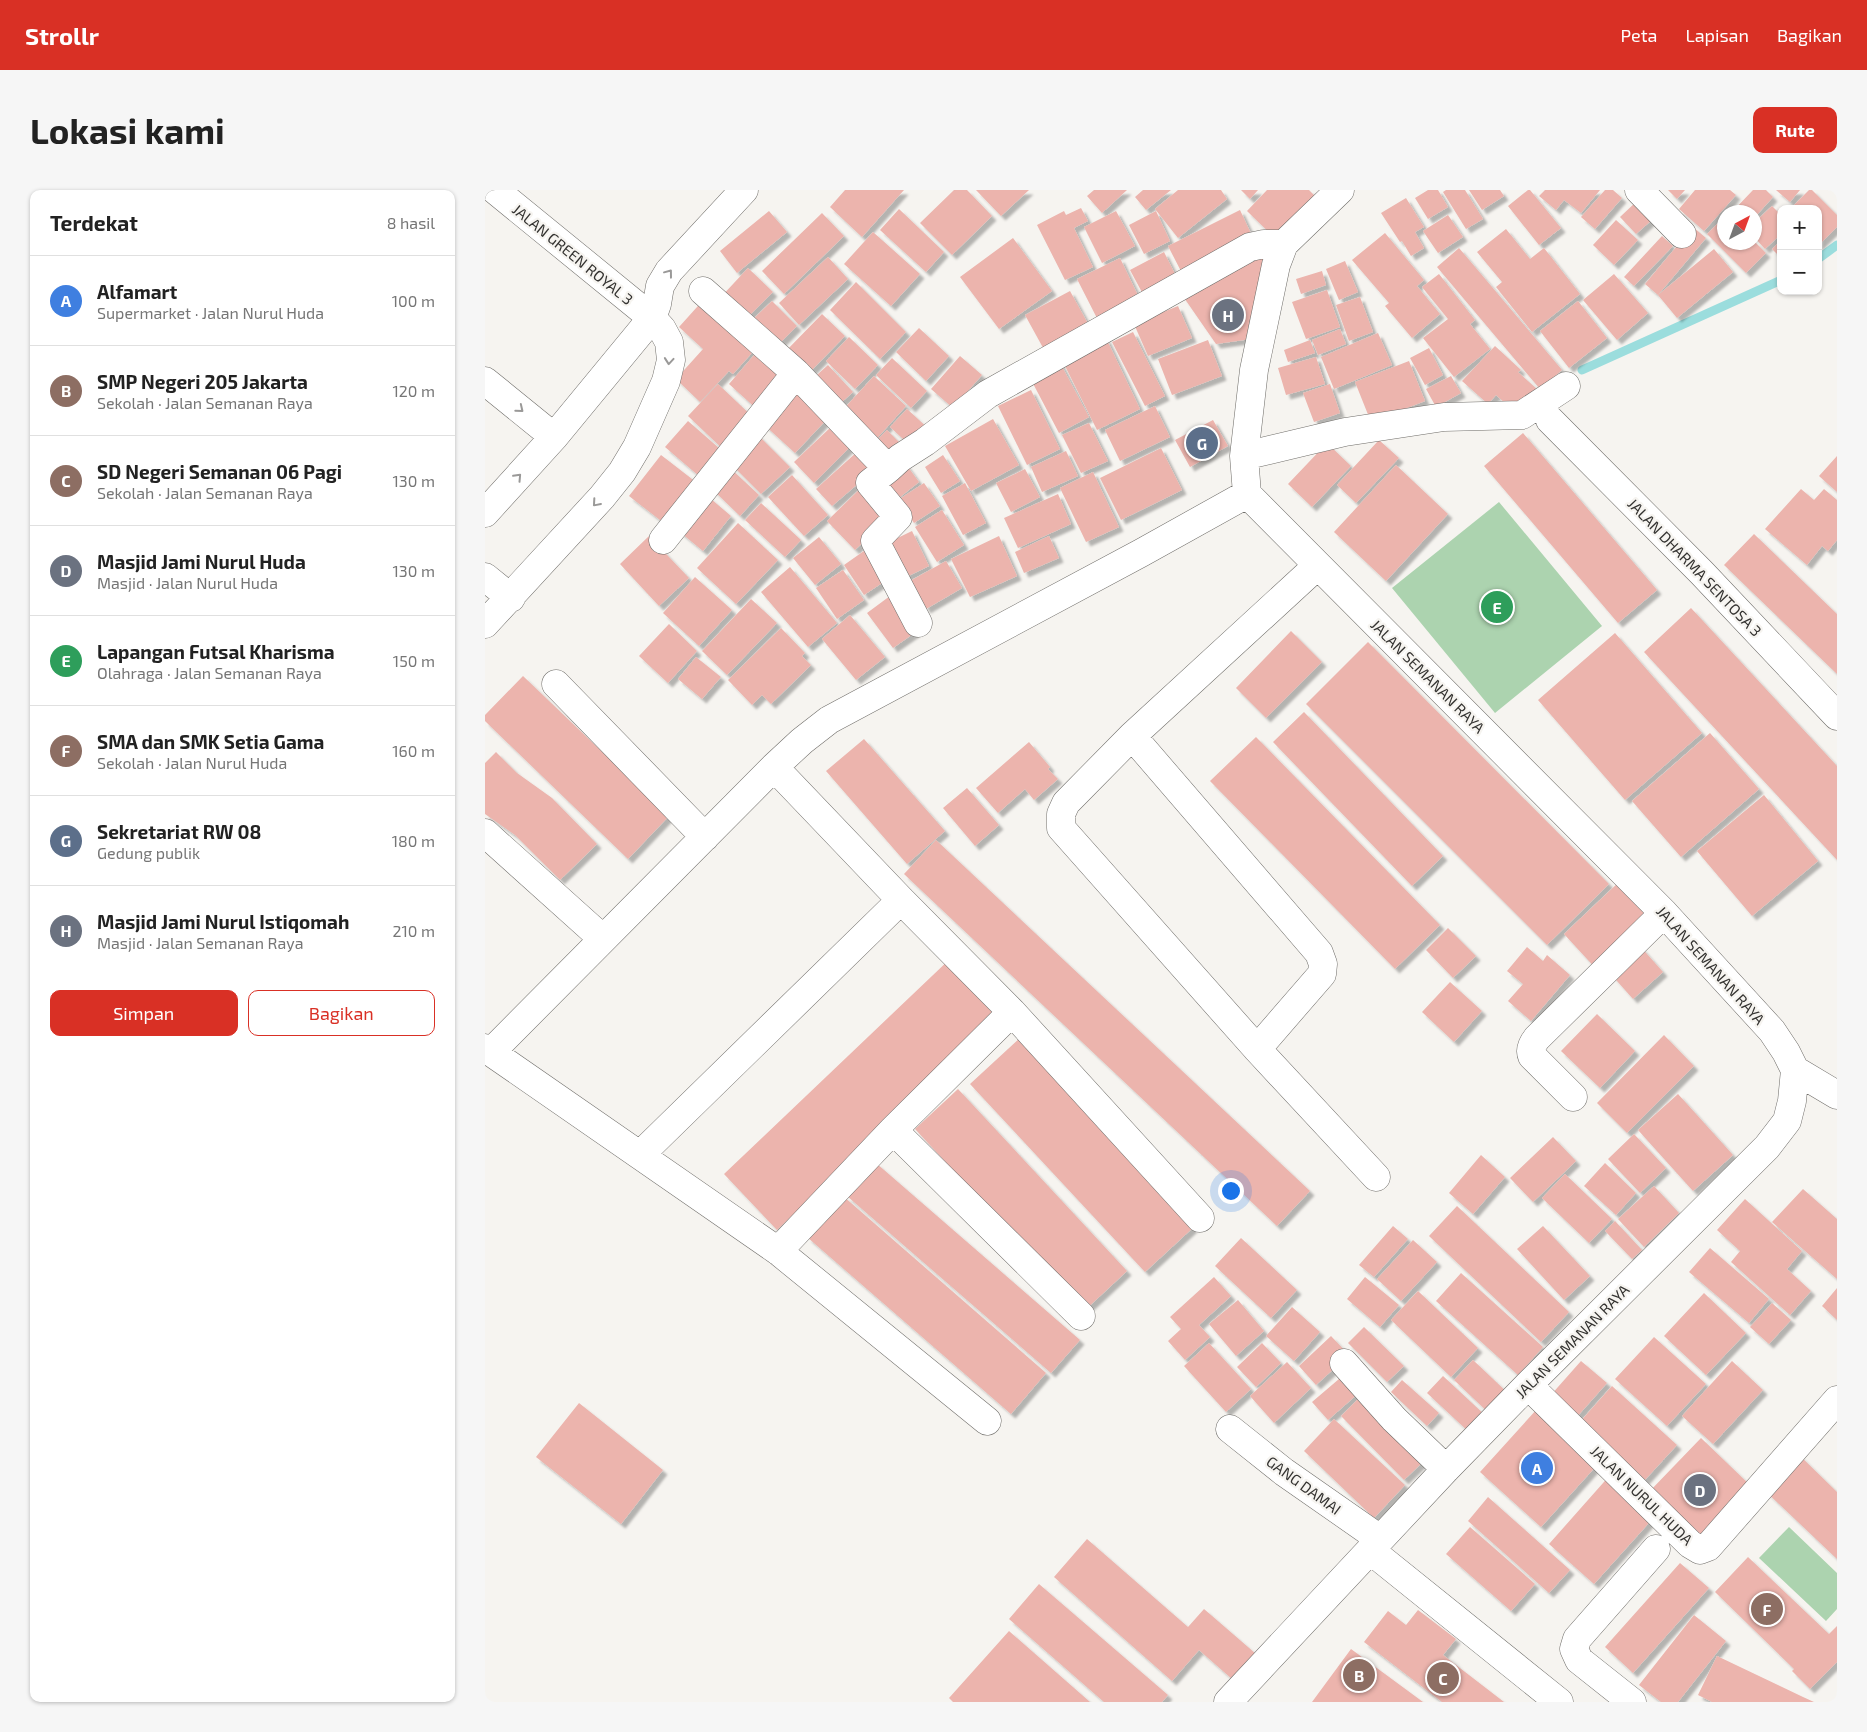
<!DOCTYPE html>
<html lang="id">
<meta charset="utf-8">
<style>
:root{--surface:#fff;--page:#f6f6f6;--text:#222;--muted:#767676;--line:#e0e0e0;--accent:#d93025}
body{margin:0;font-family:"Exo 2",sans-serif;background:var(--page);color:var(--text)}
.controls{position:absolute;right:15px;top:15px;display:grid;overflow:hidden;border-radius:10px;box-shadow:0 1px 4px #0004}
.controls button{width:45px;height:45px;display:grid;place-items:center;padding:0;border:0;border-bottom:1px solid var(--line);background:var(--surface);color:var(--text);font:25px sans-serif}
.compass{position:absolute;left:1232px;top:15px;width:45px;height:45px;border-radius:50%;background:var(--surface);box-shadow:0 1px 4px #0004;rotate:41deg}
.you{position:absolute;left:745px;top:1000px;width:18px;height:18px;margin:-12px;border:4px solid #fff;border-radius:50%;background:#1a73e8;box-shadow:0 0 0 8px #1a73e833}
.badge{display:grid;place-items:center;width:32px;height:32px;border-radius:50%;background:var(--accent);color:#fff;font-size:16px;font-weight:700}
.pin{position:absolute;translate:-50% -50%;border:2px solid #fff;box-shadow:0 1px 5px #0006}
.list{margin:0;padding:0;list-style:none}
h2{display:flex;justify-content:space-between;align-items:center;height:65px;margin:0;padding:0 20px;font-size:21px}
h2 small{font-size:16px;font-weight:400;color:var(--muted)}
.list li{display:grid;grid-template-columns:32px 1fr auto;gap:15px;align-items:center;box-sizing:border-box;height:90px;padding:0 20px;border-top:1px solid var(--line)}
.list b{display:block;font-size:19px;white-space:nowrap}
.list p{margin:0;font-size:16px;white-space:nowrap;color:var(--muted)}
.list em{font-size:16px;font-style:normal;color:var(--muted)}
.actions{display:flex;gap:10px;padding:15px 20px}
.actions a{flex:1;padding:11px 0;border:1px solid var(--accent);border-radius:10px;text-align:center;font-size:18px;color:var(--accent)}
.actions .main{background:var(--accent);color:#fff}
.map{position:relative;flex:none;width:1352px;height:1512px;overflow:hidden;border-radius:10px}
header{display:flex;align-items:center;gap:30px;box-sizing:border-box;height:70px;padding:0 25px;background:var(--accent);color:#fff}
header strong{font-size:24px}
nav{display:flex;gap:28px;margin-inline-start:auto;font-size:18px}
.intro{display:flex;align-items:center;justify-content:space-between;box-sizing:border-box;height:120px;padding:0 30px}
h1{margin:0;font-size:35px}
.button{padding:12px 22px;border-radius:10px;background:var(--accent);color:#fff;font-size:18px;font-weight:700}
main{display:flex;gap:30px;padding:0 30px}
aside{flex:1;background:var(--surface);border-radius:10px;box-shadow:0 1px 4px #0004}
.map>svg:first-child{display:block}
.pitch{fill:#acd3af}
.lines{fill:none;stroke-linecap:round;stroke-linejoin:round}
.stream{stroke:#9bdddd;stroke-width:9}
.building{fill:#ecb4ad;filter:url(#shadow)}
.minor-casing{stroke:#6f6d69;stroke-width:29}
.minor{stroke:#fff;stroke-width:28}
.oneway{stroke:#9a9998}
.labels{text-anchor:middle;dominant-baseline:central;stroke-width:4.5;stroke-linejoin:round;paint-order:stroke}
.street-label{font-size:15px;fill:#343331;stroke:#f6f4f0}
</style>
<header>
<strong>Strollr</strong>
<nav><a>Peta</a><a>Lapisan</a><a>Bagikan</a></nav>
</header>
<div class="intro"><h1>Lokasi kami</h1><a class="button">Rute</a></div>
<main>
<aside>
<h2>Terdekat<small>8 hasil</small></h2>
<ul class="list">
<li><span class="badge" style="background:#3f7fe0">A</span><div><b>Alfamart</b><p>Supermarket · Jalan Nurul Huda</p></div><em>100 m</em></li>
<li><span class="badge" style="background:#8d6e63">B</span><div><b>SMP Negeri 205 Jakarta</b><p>Sekolah · Jalan Semanan Raya</p></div><em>120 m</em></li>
<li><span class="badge" style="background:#8d6e63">C</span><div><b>SD Negeri Semanan 06 Pagi</b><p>Sekolah · Jalan Semanan Raya</p></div><em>130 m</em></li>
<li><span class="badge" style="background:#6b7280">D</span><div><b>Masjid Jami Nurul Huda</b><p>Masjid · Jalan Nurul Huda</p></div><em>130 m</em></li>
<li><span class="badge" style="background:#2e9e5b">E</span><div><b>Lapangan Futsal Kharisma</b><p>Olahraga · Jalan Semanan Raya</p></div><em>150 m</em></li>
<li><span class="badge" style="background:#8d6e63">F</span><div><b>SMA dan SMK Setia Gama</b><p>Sekolah · Jalan Nurul Huda</p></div><em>160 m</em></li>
<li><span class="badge" style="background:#5c6f8a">G</span><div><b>Sekretariat RW 08</b><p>Gedung publik</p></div><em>180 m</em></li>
<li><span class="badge" style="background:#6b7280">H</span><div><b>Masjid Jami Nurul Istiqomah</b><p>Masjid · Jalan Semanan Raya</p></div><em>210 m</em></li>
</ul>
<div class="actions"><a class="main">Simpan</a><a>Bagikan</a></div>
</aside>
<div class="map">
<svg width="1352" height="1512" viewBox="0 0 1352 1512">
<defs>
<filter id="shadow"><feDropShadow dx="4.5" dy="4.5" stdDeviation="1" flood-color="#0004"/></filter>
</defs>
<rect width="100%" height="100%" fill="#f6f4f0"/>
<path class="pitch" d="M1014 312 1117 436 1010 523 907 398Z
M1304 1337 1352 1383V1419L1341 1431 1274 1368Z"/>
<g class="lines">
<path class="stream" d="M1333 69 1352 55
M1097 180 1296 90"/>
</g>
<path class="building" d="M360 0H419L377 47 345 17Z
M469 0H482L507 26 467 65 435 33Z
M491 0H544L516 26Z
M609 0H642L617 23 602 6Z
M658 0H686L661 20 650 7Z
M693 0H736L742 9 693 48 670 19Z
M756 0H773L765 9Z
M782 0H824L834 10 794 52 762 21Z
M943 0H953L963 17 943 29 930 8Z
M961 0H980L998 29 981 39 958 2Z
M984 0H1015L1019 6 997 20Z
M1043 0H1045L1076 38 1054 55 1023 16Z
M1060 0H1115L1096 23 1079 10 1071 20 1054 6Z
M1120 0H1128L1137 8 1110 39 1096 27Z
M1183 0H1200L1192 9Z
M1210 0H1245L1251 5 1219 41 1194 19Z
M1268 0H1281L1288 7 1270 27V22H1247Z
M1291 0H1315L1305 12Z
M1324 0H1327L1352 25V37L1333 56V19H1305Z
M921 8 939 37 930 42 939 58 926 66 917 51 915 52 896 23Z
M1152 11 1168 29 1151 44 1135 27Z
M1287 16 1296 25V44L1280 59 1270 48V32Z
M596 18 603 31 589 38 608 77 580 90 552 35 579 21 581 25Z
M414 19 459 62 441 82 395 40Z
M755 20 769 50 698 85 683 56Z
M284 21 302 42 252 83 235 61Z
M631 21 650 56 617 73 599 37Z
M671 21 685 51 659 64 644 35Z
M337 23 359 46 299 104 277 81Z
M963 25 978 47 953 63 938 41Z
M1240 26V52H1270L1281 63 1261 83 1222 44Z
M1131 30 1153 50 1129 75 1108 55Z
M1208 37 1221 48 1173 105 1229 59 1248 82 1192 128 1173 105 1160 94Z
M1021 39 1045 69 1059 58 1095 104 1047 142 1011 97 1017 92 992 62Z
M388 42 435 84 406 116 359 74Z
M900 43 939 90 932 96 955 124 927 148 900 116 904 113 867 70Z
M1177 46 1188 56 1149 96 1139 87Z
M528 48 567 101 514 139 475 87Z
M1296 50V68L1287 59Z
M776 56 787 77 773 148 731 154 695 102Z
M974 58 1077 180 1055 199 952 77Z
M679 62 692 88 659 106 645 80Z
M343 67 363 89 314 135 294 113Z
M635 68 658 116 616 136 592 89Z
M860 71 873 102 854 110 841 79Z
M263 78 288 102 258 132 234 109Z
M837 81 841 95 816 104 811 89Z
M954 84 990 130 985 134 1005 159 969 187 938 148 963 129 937 97Z
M1129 84 1163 123 1132 150 1098 110Z
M371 92 421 142 395 169 345 120Z
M842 100 855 137 821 149 807 112Z
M585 101 607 141 562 165 540 125Z
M221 107 274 155 248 184 244 181 215 212 191 189 218 159 194 137Z
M875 107 888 142 864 151 851 115Z
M287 111 312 136 289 159 264 133Z
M1093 111 1122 148 1084 178 1055 141Z
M693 116 707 148 663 166 649 134Z
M337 124 360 146 321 186 298 164Z
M434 138 464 166 441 191 411 162Z
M855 139 861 154 833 165 827 150Z
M648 142 680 206 660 216 627 152Z
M893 143 907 175 849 199 836 167Z
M364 147 393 175 370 199 341 171Z
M621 148 655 219 612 240 577 170Z
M723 150 737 186 687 205 673 169Z
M825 150 830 163 803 172 799 160Z
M277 156 307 183 274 221 244 194Z
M1010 156 1036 180 1033 182 1053 200 1030 222 1011 205 1003 214 977 191Z
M944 158 958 185 940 195 925 168Z
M475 166 497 185 468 218 446 199Z
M831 167 840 194 801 205 793 178Z
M407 168 442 201 426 218 391 185Z
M573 169 604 227 574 243 543 184Z
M924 171 940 211 886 232 870 192Z
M343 175 368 202 348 220 323 193Z
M389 186 421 216 386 255 353 225Z
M966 186 976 203 951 217 941 199Z
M233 194 271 230 241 262 203 226Z
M845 194 855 223 829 232 818 203Z
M307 196 343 228 310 263 275 231Z
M546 200 575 259 542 275 513 216Z
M670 216 685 247 635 271 620 240Z
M422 219 445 240 429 259 405 237Z
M508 229 534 275 486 301 460 256Z
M728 230 743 256 705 277 690 250Z
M203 231 243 266 221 292 180 257Z
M604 233 623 271 596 283 577 245Z
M347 236 366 256 329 293 309 272Z
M402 240 422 260 406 276 386 256Z
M1038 243 1172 400 1133 433 999 276Z
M272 244 305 277 276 304 244 272Z
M894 250 914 268 871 313 852 295Z
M842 253 866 276 827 317 803 294Z
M676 258 697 300 636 330 615 288Z
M373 261 389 280 347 316 331 299Z
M581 261 593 286 557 302 546 277Z
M176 265 216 296 184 337 144 306Z
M458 265 475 291 456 303 440 277Z
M1352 266V302L1334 286Z
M420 273 434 292 405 315 390 296Z
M911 275 963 324 901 391 849 342Z
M244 277 274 305 255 326 225 297Z
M540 279 555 307 526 322 511 293Z
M608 282 634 337 601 352 575 298Z
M307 285 343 325 319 346 283 307Z
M439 293 455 316 429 333 413 310Z
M480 293 501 333 478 345 457 306Z
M380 294 409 323 370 360 342 331Z
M1316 299 1329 310 1339 299 1352 310V350L1343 361 1337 356 1322 375 1280 339Z
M219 303 246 326 218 361 190 338Z
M573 304 586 334 533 358 519 328Z
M276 313 316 350 300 367 260 330Z
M457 320 479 355 452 372 430 337Z
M253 333 293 370 251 414 212 378Z
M427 341 444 376 415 390 398 355Z
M1269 344 1352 424V484L1239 375Z
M164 346 204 388 174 416 135 374Z
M514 346 532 386 485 407 466 369Z
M564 346 574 368 539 383 530 362Z
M334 347 356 374 330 395 308 368Z
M386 356 406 387 379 405 359 375Z
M461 371 477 398 441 419 425 391Z
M305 377 352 433 323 457 276 402Z
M358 380 379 410 352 429 331 398Z
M210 387 247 420 214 456 178 423Z
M409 403 435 439 408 458 382 423Z
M266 409 292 433 242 485 217 461Z
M1206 418 1352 576V670L1159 462Z
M365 425 400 467 371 490 337 449Z
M184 434 212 461 183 493 154 466Z
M296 438 320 463 317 466 326 475 286 514 277 505 267 515 243 490Z
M806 441 837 472 781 528 751 498Z
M1130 443 1217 543 1140 610 1053 510Z
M883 452 1124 694 1062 755 821 514Z
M211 467 236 487 217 509 193 489Z
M38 486 184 626 143 669 0 531V525Z
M819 522 958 666 927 696 788 552Z
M1225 543 1274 599 1196 667 1147 611Z
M771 547 955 735 910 779 725 591Z
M379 549 460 641 422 674 341 581Z
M544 552 565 577 563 579 573 589 549 610 540 599 513 623 491 598Z
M11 562 32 583 67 608 112 654 75 690 30 645 0 624V573Z
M482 598 514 635 490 656 458 618Z
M1279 605 1333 671 1267 726 1212 661Z
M451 650 825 1001 792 1036 419 684Z
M1134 692 1170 731 1114 782 1079 744Z
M963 738 991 766 968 788 941 760Z
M1154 755 1178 782 1148 809 1124 782Z
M1042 757 1058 771 1062 765 1085 785 1046 831 1023 811 1038 794 1022 781Z
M468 766 521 821 292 1040 239 984Z
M965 792 997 821 969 852 937 822Z
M1112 824 1150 861 1115 898 1076 861Z
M1179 845 1209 876 1142 943 1112 913Z
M537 846 712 1034 660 1082 485 894Z
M473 899 642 1081 599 1121 430 939Z
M1193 904 1248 965 1208 1001 1153 940Z
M1149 944 1181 978 1155 1003 1123 969Z
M1068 947 1091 971 1048 1012 1025 988Z
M996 965 1020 987 988 1024 964 1003Z
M391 973 595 1150 566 1183 362 1006Z
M1120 973 1151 1003 1131 1025 1099 996Z
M1080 984 1127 1029 1104 1053 1057 1008Z
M1169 996 1194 1023 1159 1057 1133 1029Z
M1318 999 1352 1029V1089L1287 1032Z
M358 1006 561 1183 526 1224 322 1047Z
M1260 1009 1317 1061 1302 1079 1326 1101 1305 1125 1246 1072 1255 1061 1232 1040Z
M972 1016 1084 1122 1056 1152 944 1046Z
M1130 1031 1157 1060 1147 1069 1120 1041Z
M908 1036 923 1049 889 1087 874 1075Z
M1058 1036 1105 1086 1079 1110 1032 1059Z
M756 1048 812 1100 786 1128 730 1076Z
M928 1050 952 1072 916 1111 892 1089Z
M1225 1058 1284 1109 1264 1133 1204 1082Z
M976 1083 1058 1157 1033 1185 951 1111Z
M729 1087 746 1106 714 1135 725 1147 700 1170 683 1151 696 1139 685 1127Z
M880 1087 914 1115 895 1137 862 1109Z
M1352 1098V1130L1337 1116Z
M933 1101 993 1158 966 1187 906 1130Z
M1219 1103 1261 1143 1221 1185 1179 1146Z
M753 1110 779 1141 751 1166 724 1134Z
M1287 1113 1306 1130 1284 1154 1265 1137Z
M807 1117 835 1142 809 1171 781 1146Z
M879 1137 919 1176 902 1192 863 1153Z
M846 1146 864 1165 831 1195 814 1176Z
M1169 1147 1221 1194 1182 1236 1130 1189Z
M724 1153 766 1199 741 1222 699 1176Z
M777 1153 796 1173 771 1197 752 1177Z
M988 1170 1026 1206 1007 1226 969 1190Z
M1096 1171 1122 1193 1090 1229 1065 1206Z
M1247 1171 1278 1200 1228 1254 1197 1226Z
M802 1172 826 1198 789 1233 765 1206Z
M861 1183 876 1201 843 1230 827 1212Z
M958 1186 1001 1226 985 1243 942 1203Z
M917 1190 954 1223 942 1236 906 1202Z
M1127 1196 1192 1255 1158 1292 1093 1234Z
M879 1203 943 1267 919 1290 856 1226Z
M94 1213 178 1280 136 1334 51 1267Z
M1052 1219 1113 1274 1056 1337 995 1282Z
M849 1229 920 1295 889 1328 819 1261Z
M1216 1248 1267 1297 1214 1352 1163 1303Z
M1307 1258 1352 1302V1369L1273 1294Z
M1126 1284 1171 1325 1109 1394 1064 1354Z
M1003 1307 1085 1380 1064 1403 983 1331Z
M985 1337 1050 1394 1026 1421 961 1364Z
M602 1349 703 1437 719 1419 778 1470 755 1496 714 1460 687 1491 569 1387Z
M1263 1367 1344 1444 1352 1436V1472L1325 1499 1307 1481 1309 1479 1230 1402Z
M1195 1373 1224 1398 1148 1483 1120 1457Z
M554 1394 683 1505 677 1512H619L524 1429Z
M933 1420 971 1449 958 1465 1019 1512H957L879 1452 903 1421 921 1435Z
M1209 1425 1241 1451 1193 1512H1176L1154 1495Z
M524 1441 605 1512H468L464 1508Z
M866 1459 938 1512H827Z
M1232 1466 1318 1507 1329 1512H1227L1213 1505Z"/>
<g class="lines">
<g class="minor-casing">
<path id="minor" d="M1154 0 1197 44
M218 101 311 183 403 279 385 293 413 327 390 351 433 433
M0 191 69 247
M1065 230 1217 383 1352 526
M759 266 860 242 959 227 1037 225 1081 196
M403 279 415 268 440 252 503 204 765 57 779 54H799
M0 323 69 247 167 128 172 114 175 96 184 81 259 0
M178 350 311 183
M832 376 647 546 581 613 576 624V638L772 859 891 987
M0 387 26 408
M0 434 117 307 137 282 152 257 181 191 186 170 184 152 177 139 167 128 10 0
M71 494 220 647
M647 546 834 763 838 774 837 784 772 859
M289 577 416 710 527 822 715 1028
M0 643 118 749
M0 858 293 1061 502 1231
M6 862 289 577 317 551 344 530 656 363 762 304
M1310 880 1352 905
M1088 907 1047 866C1044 859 1048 853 1052 848L1179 723
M408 940 596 1126
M155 965 416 710
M293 1061 408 940 527 822
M859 1173 909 1229 961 1279
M1043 1195 1205 1354 1215 1360 1223 1357 1352 1210
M745 1239 799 1282 895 1349
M885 1360 1074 1512
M743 1512 961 1279 1043 1195 1282 957 1302 931 1307 911 1310 880 1301 862 1287 841 1179 723 762 304 759 266 769 180 791 75 799 54 855 0
M1147 1512 1094 1470 1089 1459 1092 1449 1171 1359"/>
</g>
<use href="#minor" class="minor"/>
</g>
<defs><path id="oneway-chevron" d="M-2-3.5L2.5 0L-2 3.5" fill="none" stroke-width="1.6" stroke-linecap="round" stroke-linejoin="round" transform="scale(1.25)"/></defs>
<g class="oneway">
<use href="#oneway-chevron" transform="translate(184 83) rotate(-53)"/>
<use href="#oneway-chevron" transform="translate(184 171) rotate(95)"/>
<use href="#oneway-chevron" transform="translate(35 219) rotate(39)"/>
<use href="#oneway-chevron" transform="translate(33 287) rotate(-47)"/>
<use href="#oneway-chevron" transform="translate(111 313) rotate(131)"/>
</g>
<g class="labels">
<g class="street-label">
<text transform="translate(88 64) rotate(39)">JALAN GREEN ROYAL 3</text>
<text transform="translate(1210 377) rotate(46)">JALAN DHARMA SENTOSA 3</text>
<text transform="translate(943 486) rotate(45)">JALAN SEMANAN RAYA</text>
<text transform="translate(1226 775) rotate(48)">JALAN SEMANAN RAYA</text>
<text transform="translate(1087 1151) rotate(-45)">JALAN SEMANAN RAYA</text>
<text transform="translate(819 1295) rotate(36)">GANG DAMAI</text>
<text transform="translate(1157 1305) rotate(44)">JALAN NURUL HUDA</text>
</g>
</g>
</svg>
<div class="controls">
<button>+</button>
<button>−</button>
</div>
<svg class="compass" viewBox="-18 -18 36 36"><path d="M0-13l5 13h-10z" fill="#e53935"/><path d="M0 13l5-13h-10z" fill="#767676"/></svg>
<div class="you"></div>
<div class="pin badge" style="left:1052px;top:1278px;background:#3f7fe0">A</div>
<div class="pin badge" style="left:874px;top:1485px;background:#8d6e63">B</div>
<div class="pin badge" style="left:958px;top:1488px;background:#8d6e63">C</div>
<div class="pin badge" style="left:1215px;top:1300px;background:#6b7280">D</div>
<div class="pin badge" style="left:1012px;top:417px;background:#2e9e5b">E</div>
<div class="pin badge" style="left:1282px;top:1419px;background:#8d6e63">F</div>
<div class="pin badge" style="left:717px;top:253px;background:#5c6f8a">G</div>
<div class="pin badge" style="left:743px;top:125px;background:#6b7280">H</div>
</div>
</main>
